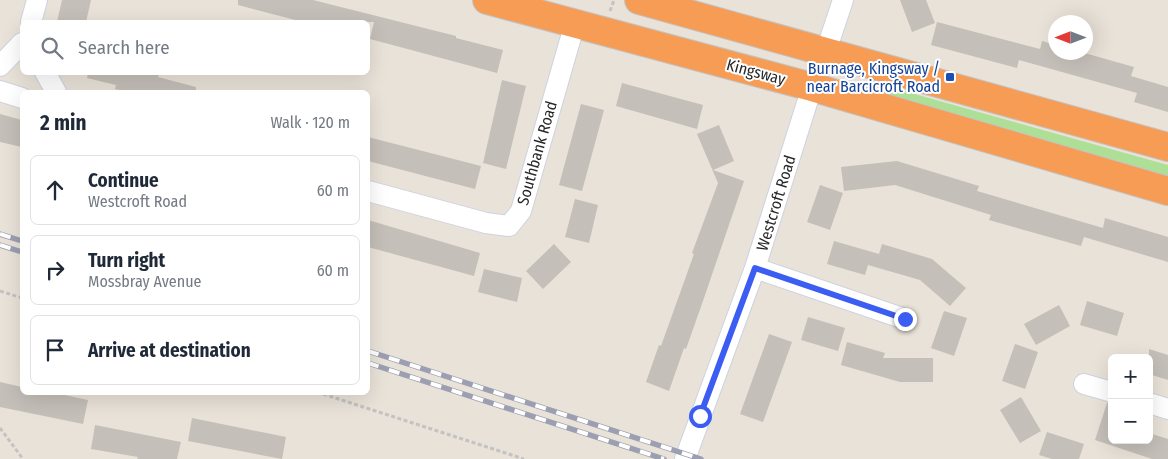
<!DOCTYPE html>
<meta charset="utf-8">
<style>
:root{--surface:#fff;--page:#f2f2f3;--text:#1f2937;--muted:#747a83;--line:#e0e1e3}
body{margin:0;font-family:"Fira Sans Condensed",sans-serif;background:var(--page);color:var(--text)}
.controls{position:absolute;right:15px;bottom:15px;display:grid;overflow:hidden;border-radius:8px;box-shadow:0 5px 20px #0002}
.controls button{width:45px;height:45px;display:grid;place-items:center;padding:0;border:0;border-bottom:1px solid var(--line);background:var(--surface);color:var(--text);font:25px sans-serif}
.compass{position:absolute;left:1048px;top:15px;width:45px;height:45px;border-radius:50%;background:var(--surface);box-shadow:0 5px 20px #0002;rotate:270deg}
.stop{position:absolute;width:15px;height:15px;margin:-11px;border:4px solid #3c5df2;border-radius:50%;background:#fff}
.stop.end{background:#3c5df2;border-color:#fff;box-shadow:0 1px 5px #0008}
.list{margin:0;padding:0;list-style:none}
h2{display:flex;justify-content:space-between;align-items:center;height:65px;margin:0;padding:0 20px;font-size:21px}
h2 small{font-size:16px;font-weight:400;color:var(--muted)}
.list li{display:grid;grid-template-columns:32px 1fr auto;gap:15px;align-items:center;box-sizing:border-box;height:70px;margin:0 10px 10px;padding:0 10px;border:1px solid var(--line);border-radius:8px}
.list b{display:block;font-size:19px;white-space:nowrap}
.list p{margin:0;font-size:16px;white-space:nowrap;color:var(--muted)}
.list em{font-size:16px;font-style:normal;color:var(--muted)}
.icon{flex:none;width:28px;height:28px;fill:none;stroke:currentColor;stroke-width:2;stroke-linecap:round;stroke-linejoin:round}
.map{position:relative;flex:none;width:1168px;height:459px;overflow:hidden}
.search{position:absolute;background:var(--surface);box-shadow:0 5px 20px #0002;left:20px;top:20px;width:350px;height:55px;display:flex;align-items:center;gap:12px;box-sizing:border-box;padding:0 18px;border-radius:8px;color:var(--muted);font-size:19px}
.panel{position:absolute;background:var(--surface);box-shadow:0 5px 20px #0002;left:20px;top:90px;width:350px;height:305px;border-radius:8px}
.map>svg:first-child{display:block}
.green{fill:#aedf96}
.building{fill:#c4bfb8}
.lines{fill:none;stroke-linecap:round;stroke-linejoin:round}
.street-casing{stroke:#ced1e0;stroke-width:22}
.highway-casing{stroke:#c3c3c3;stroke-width:30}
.path{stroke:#c3c3c3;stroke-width:3;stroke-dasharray:4 2.5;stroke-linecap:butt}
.street{stroke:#fff;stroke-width:20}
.highway{stroke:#f79c55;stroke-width:28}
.rail-casing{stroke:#9c9fb1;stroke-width:5.5}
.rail{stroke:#fff;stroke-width:4;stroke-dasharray:11;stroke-linecap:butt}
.route{stroke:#3c5df2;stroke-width:6}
.transit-dot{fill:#1a4fb4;stroke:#fff;stroke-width:2}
.labels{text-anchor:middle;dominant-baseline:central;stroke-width:4;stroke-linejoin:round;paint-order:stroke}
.transit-label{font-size:16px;fill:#164399;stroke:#fff;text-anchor:end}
.street-label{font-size:16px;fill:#272727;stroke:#fff}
</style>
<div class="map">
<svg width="1168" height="459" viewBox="0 0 1168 459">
<rect width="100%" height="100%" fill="#e9e2d8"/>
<path class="green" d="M886 86 1168 165V179L882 99Z"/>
<path class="building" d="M62 0H91L86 22H57Z
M238 0H313L456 36V38L503 50 497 73 370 39 374 22H303L238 5Z
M900 0H926L935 23 912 32Z
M937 22 1040 49 1042 41 1056 45V52H1081L1134 67 1131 76 1168 87V112L1134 102 1137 93 1112 86 1019 60 1017 68 931 45Z
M88 72H148L159 75 158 77 196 87V92H129L115 89 116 85 87 78Z
M502 80 526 86 506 169 483 163Z
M622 83 703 105 697 129 616 106Z
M581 104 604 110 582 191 559 185Z
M0 114 22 120V147L0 142Z
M719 125 734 161 713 170 744 181 703 301 686 349 684 348 669 391 646 382 659 345 661 346 694 254 692 253 718 183 697 134Z
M368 137 481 166 475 189 368 161Z
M897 161 979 186 977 191 1103 228 1105 218 1168 237V262L1084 237 1081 246 989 220 991 215 895 185 844 191 841 167Z
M820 185 843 193 830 230 807 222Z
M575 199 598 205 589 243 565 237Z
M368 220 480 253 474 276 368 247Z
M834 241 879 254 882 244 932 259 966 288 950 306 920 280 868 265 865 275 827 264Z
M554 244 571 262 543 289 526 271Z
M484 269 522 278 517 302 478 292Z
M1087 301 1124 313 1117 336 1080 325Z
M1059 305 1070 326 1036 345 1024 324Z
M944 311 967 318 954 356 931 348Z
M808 317 845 328 838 351 801 340Z
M769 334 792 342 763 422 740 414Z
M847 342 885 353 883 358H933V382H900L841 365Z
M1015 344 1038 352 1025 389 1002 381Z
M1149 349 1168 355V380L1149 374Z
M0 382 22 387V392H51L88 400 83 424 0 407Z
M1021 397 1041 431 1020 443 1000 410Z
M1107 403 1112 404V440H1149V433L1168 439V459H1152L1095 440Z
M192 418 286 437 282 459 188 441Z
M95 425 181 442 177 459H137L138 457 91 449Z
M1047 432 1084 444 1079 459H1052L1039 455Z"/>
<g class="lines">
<g class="street-casing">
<path id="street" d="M31 22 37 0
M826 51 843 0
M0 66 22 43
M45 72 56 92
M0 91 22 98
M368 191 486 223 509 226 521 211 575 23
M755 268 905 319
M1084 384 1112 392
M1149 403 1168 409
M685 459 755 268 812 87"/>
</g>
<g class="highway-casing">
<path id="highway" d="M487 0 812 87 1168 191
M639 0 1168 147"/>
</g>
<path class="path" d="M610 11 614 0
M0 291 22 298
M317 392 524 459
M0 428 23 459"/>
<use href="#street" class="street"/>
<use href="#highway" class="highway"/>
<g class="rail-casing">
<path id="rail" d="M0 234 22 241
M0 245 22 252
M368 351 701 459
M368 363 664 459"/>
</g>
<use href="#rail" class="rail"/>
</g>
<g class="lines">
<path class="route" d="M700 416 755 268 905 319"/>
</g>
<rect class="transit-dot" x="945" y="72" width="10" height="10" rx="2.5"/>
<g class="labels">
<g class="transit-label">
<text x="940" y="68">Burnage, Kingsway /<tspan x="940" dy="18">near Barcicroft Road</tspan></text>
</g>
<g class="street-label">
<text transform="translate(756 72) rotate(15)">Kingsway</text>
<text transform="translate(537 153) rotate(-74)">Southbank Road</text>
<text transform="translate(776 203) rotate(-73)">Westcroft Road</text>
</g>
</g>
</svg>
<div class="controls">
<button>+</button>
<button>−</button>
</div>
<svg class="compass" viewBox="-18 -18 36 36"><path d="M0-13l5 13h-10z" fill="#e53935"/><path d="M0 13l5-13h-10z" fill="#747a83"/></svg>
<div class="stop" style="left:700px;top:416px"></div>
<div class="stop end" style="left:905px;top:319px"></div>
<div class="search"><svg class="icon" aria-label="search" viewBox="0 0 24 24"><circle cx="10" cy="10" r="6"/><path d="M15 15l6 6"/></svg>Search here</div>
<section class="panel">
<h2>2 min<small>Walk · 120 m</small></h2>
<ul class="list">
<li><svg class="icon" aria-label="ahead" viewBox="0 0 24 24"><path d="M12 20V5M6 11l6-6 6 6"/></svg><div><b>Continue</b><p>Westcroft Road</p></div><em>60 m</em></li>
<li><svg class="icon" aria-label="right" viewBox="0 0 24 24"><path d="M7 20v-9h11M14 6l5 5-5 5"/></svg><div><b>Turn right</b><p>Mossbray Avenue</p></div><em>60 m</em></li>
<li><svg class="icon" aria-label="arrive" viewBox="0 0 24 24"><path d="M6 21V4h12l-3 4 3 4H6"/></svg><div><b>Arrive at destination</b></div></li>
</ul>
</section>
</div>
